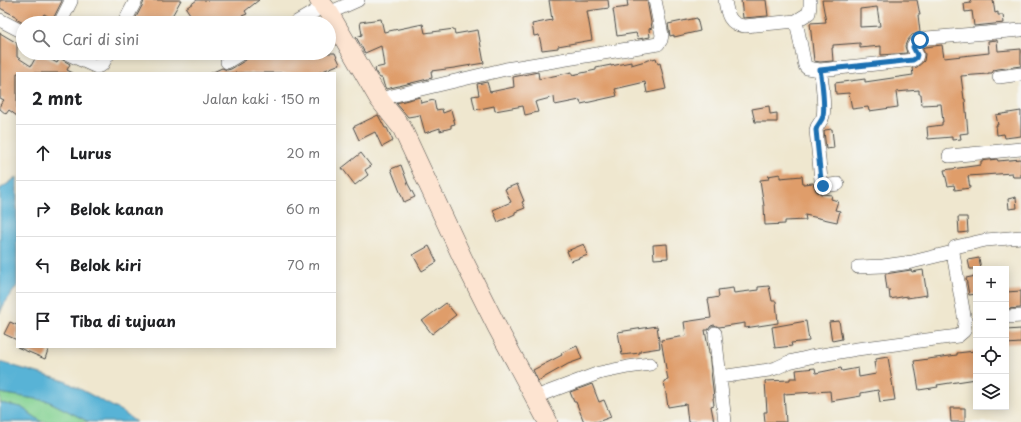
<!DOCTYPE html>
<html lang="id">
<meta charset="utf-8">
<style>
:root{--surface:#fff;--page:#f6f6f6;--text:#202124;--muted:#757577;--line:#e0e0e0}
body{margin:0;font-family:"Playpen Sans",sans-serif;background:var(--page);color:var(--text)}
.controls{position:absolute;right:12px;bottom:12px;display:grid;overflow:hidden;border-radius:0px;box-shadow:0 2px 10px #0003}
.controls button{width:36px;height:36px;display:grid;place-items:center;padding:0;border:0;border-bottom:1px solid var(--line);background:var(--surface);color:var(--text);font:20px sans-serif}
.stop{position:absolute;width:12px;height:12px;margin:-9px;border:3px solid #1f6fb2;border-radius:50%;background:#fff}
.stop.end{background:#1f6fb2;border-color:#fff;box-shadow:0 1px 4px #0008}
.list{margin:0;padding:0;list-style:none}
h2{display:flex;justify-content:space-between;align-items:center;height:52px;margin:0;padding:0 16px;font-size:17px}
h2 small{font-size:13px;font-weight:400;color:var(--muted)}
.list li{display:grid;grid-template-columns:26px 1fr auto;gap:12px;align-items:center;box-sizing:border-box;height:56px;padding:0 16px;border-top:1px solid var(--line)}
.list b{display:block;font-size:15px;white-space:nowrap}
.list em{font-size:13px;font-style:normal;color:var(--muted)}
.icon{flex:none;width:22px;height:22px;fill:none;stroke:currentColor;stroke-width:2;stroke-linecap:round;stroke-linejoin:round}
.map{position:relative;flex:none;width:1021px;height:422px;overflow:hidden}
.search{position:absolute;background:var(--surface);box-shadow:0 2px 10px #0003;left:16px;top:16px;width:320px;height:44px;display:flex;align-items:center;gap:10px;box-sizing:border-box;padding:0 14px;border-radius:22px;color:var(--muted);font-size:15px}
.panel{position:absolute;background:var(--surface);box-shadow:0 2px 10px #0003;left:16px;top:72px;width:320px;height:276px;border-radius:0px}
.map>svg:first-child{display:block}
.green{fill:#83d292;stroke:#577e5e}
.water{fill:#59b3d6;stroke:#426f80}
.building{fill:#df9d6a;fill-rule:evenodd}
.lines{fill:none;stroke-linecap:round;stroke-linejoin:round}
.street-casing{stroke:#484744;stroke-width:14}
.secondary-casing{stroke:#484744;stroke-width:20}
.street{stroke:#fff;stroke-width:13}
.secondary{stroke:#fde4d1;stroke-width:19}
.route{stroke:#1f6fb2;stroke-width:5}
</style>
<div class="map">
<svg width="1021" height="422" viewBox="0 0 1021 422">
<rect width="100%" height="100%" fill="#f6f6f2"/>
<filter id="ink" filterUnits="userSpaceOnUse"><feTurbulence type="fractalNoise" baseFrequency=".025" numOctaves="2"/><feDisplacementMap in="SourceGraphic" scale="8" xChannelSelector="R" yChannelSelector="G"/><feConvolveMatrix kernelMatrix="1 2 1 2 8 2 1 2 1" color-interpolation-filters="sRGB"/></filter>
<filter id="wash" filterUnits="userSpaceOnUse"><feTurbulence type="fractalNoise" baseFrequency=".012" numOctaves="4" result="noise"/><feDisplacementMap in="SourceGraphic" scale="16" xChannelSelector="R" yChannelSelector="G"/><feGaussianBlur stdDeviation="0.9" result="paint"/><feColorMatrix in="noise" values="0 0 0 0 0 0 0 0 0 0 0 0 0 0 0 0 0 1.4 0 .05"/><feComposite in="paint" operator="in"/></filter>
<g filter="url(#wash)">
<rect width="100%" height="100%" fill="#efe7cf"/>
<path class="green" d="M0 393 48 401 89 422H42L21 407 0 403Z"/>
<path class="water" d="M17 177V286L3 306 0 313V189Z
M0 362 65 381 121 411 136 422H89L48 401 0 393Z
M0 403 21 407 42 422H0Z"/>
<g id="blocks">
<path class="building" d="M0 0H62V1L53 19 44 14 38 23H23L16 19 17 17 0 8Z
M144 0H181L168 23H133L143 4Z
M197 0H259L245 11 247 14 237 18 240 23H196L186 8Z
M549 0H608L609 8 587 11 592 40 558 46V48L542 50 539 35 534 36 532 24 552 20Z
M627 0H647L652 28 649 29 650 37 638 39 636 33 617 36 613 9 628 7Z
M741 0H766L768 16 743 18Z
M822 0H917L920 15H918L920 32 912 35 907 41 905 46 907 53 881 55V46L860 48V43L833 45V48H832L833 61 820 62 814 61 810 23 826 22ZM877 7 880 26 860 27V9Z
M970 0H993L995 13 998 12V15H1003L1004 23 974 26 972 11 965 12 964 4 971 3Z
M697 18 700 31 674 37V35L670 36 668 24Z
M381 19 384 32 423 24 425 33 454 29 455 34 478 30 484 63 454 68 431 71 432 78 386 89 384 85 382 78H380L376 73 375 68 384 66 381 46 365 53 356 37 362 35 360 22Z
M0 33 17 43V57L31 66 38 53H39L57 63 60 58 63 60 70 64 67 70 73 73H17V116L9 110 6 114 0 109V105L4 100 0 98Z
M997 40 998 51 1021 49V66L998 69 994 70 992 73H988V74L961 76 964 99H965L968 133 960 134 961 139 952 140V137L928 139 927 127 942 125V122H943L941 104 922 105 921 94H919V90L896 92 898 107 869 111 868 107 852 109 849 93 836 94 835 83 865 79V82L913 75 912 68 917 67 924 61 925 54 922 48 925 47 942 45 944 58 989 53 988 41Z
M250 53H335L340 64 318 73H211L222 68 227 70 231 69 246 60 249 57Z
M656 58 658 64 660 63 666 89 647 93 645 82 615 89 617 96 581 104 580 100 555 105 554 97 535 102 538 112 525 115 523 106 495 111 494 106 475 110 472 96 479 95 477 84 487 82 490 92 514 87 513 77 538 72 539 79 572 72V75L596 70V68L611 65V66L631 62V65Z
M420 97 421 103 434 100 436 110 442 109 443 113 451 110 455 124 451 125V128L440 131V128L425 133 420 115 408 117 396 103Z
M769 106 770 114 777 113V122H755L752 109Z
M1021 111V136L1005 138 1004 134 997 135 996 125H998L996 115Z
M378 115 385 128H387L393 141 382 147 375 132 359 140 353 127Z
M832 129 834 148 826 149 824 131 825 130Z
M361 153 371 166 365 170 368 175 355 185 342 168Z
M997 159 998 161 1021 159V177H1013L1012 173 968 176 970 188 955 190 954 185 948 186 944 170 981 165V161Z
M401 165 408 184 415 197 404 202 391 169Z
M780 174V178L802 176 803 184 813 183 816 191 821 194 832 195 831 199 838 201 835 210 840 211 837 222 805 215 806 220 785 221V224L765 225 764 206 760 180 769 179 768 176Z
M517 184 524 201 522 202 525 208 515 212V214L498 222 493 210 511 202 505 189Z
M1016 197 1017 208 1009 209 1008 199Z
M958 217H967L968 232 959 233Z
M584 244 588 255 571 261 567 251Z
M667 244 668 258 654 259 653 245Z
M429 246 437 262 422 271 413 255Z
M979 258 981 269H970L968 260Z
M911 270 912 272 923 270 927 295 907 298V296L890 299 889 289H887L885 274Z
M976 276V294L969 295 966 278Z
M769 286 772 301H776L778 323 745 328V323L719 327 714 325 711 326 708 330H705L709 353 714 398H713L714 405 711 406 714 422H688L686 404 668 407 664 381 668 380 661 340 686 336 684 322 711 318 708 299 719 297 718 290 733 288 734 293 758 290V287Z
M1021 291V308L1006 309V292Z
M446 303 456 315 432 334 422 321Z
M806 321 809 341 791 343 792 346 775 348 772 327Z
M839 321 842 339 832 341 829 322Z
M10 322 17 325V340L4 334Z
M657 326 660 348 640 351V353L622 355 618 332Z
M1021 329V343L1006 344V330Z
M577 346 582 359 568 364 538 381 533 370 562 355 561 353Z
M17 347H49L45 359Z
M975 351 976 359V379L937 385 938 387 919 390 914 361 957 355V353Z
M888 357 895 400 880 402 878 390 861 393V396L831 401 830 391 784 394 786 422H765L764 412H767L765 381 790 380V378H797L796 370 815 368 816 373 841 368 842 371 858 368 859 377 876 374 874 362H876V359Z
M592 384 599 402 604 400 611 417 597 422H584L576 402H574L570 392Z
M950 408H965V422H951Z"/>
</g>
</g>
<g filter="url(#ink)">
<use href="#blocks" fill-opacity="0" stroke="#484744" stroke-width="1"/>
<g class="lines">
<g class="street-casing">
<path id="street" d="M725 0C727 14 729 25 745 26L796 21 805 66 807 68 820 70 913 60 916 58 917 55 913 47C916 41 920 40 927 38L1021 30
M329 13 358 0
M0 20 23 32
M796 21 809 13 810 6V0
M60 23 71 1 70 0
M124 23 136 0
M295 23 324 6
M66 53 97 67 102 65 109 53
M227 62 242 53
M820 70C822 78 825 108 823 116 822 122 817 124 816 130L821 180 823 186 838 184
M999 77 1021 74
M379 99 506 69 658 44 661 40 662 35 655 0
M949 156 1021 149
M858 267 883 266 912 262 953 252
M1006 317 1021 316
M715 333 725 422
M720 377 769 370 776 368 789 362 810 357 857 349 958 336 964 331 965 321 954 259 953 252 955 247 986 240 1021 237
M535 397 599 373 628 367 650 364"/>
</g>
<g class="secondary-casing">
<path id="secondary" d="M319 0 329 13 379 99 402 128 463 259 497 327 548 422"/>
</g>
<use href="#street" class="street"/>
<use href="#secondary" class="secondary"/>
</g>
</g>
<g class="lines" filter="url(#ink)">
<path class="route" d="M823 186 821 180 816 130C817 124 822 122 823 116 825 108 822 79 820 70L913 60 916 58 917 55 913 47 915 43 920 40"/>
</g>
</svg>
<div class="controls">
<button>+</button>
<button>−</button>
<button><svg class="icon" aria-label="locate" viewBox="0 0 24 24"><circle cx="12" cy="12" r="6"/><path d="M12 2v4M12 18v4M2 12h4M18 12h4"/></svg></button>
<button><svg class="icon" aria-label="layers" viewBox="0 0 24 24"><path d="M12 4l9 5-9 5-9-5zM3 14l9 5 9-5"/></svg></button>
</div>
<div class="stop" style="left:920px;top:40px"></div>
<div class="stop end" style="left:823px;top:186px"></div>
<div class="search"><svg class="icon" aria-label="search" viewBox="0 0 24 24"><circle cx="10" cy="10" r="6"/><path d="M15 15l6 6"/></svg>Cari di sini</div>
<section class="panel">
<h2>2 mnt<small>Jalan kaki · 150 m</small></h2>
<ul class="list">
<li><svg class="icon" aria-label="ahead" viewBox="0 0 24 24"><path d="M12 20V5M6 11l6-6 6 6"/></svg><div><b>Lurus</b></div><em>20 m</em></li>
<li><svg class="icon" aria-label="right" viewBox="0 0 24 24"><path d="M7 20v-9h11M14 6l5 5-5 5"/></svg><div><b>Belok kanan</b></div><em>60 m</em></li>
<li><svg class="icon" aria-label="left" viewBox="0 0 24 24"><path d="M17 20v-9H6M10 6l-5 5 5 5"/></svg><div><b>Belok kiri</b></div><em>70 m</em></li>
<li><svg class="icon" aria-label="arrive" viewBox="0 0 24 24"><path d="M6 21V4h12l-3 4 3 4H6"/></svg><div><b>Tiba di tujuan</b></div></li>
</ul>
</section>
</div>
